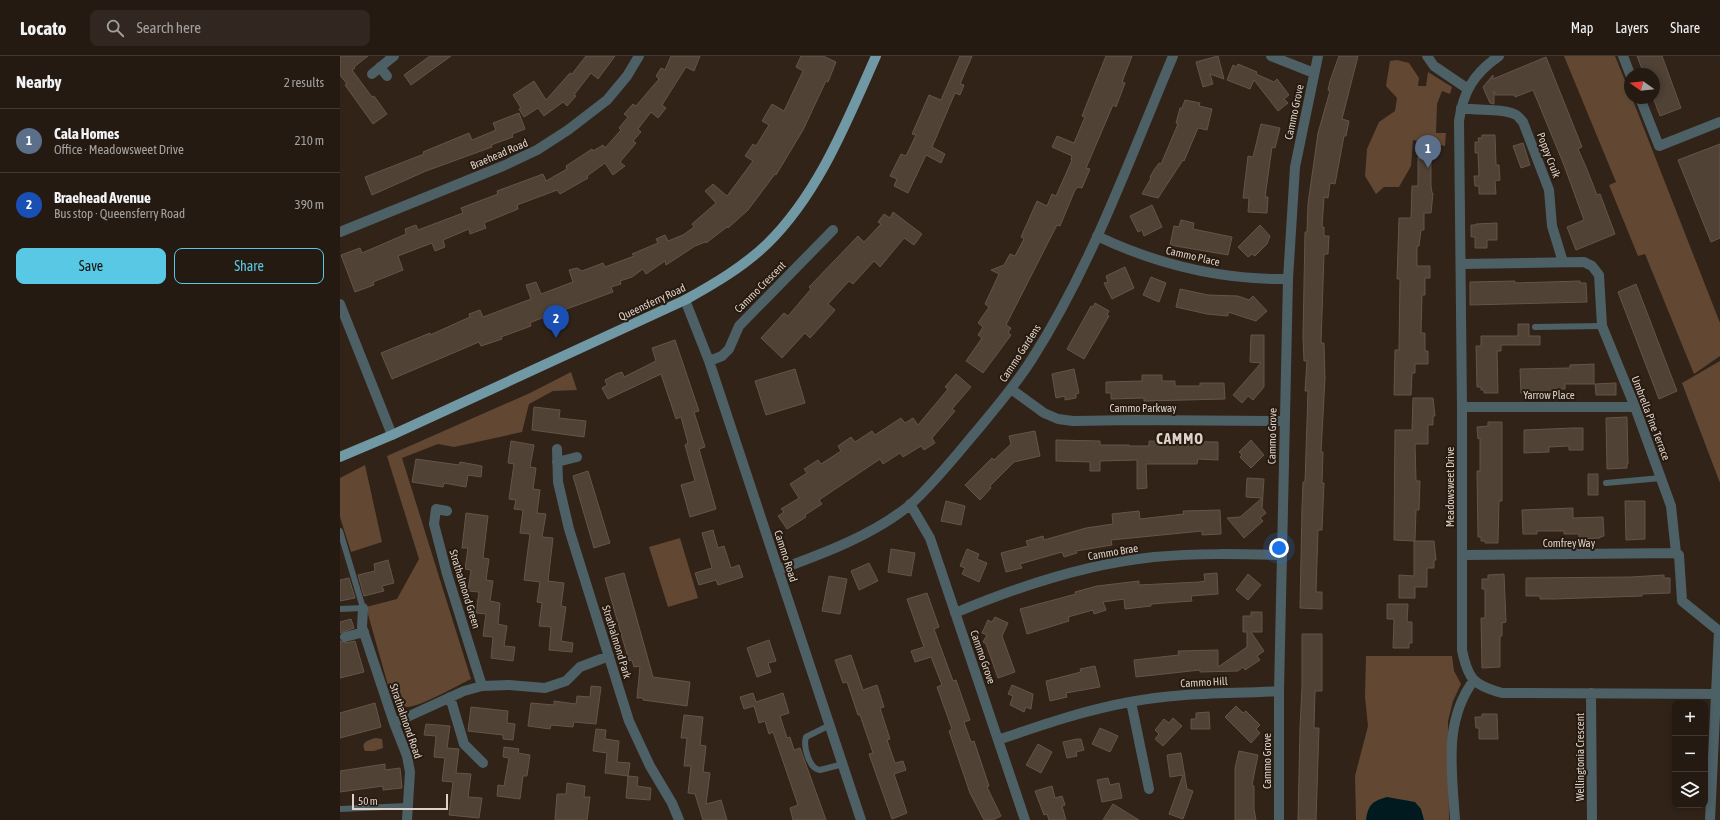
<!DOCTYPE html>
<meta charset="utf-8">
<style>
:root{--surface:#251a12;--page:#312720;--text:#f1f3f6;--muted:#a3a19f;--line:#423832;--accent:#59c8e5}
body{margin:0;font-family:"Asap Condensed",sans-serif;background:var(--page);color:var(--text)}
.controls{position:absolute;right:12px;bottom:12px;display:grid;overflow:hidden;border-radius:8px;box-shadow:0 2px 6px #0003}
.controls button{width:36px;height:36px;display:grid;place-items:center;padding:0;border:0;border-bottom:1px solid var(--line);background:var(--surface);color:var(--text);font:20px sans-serif}
.compass{position:absolute;left:1284px;top:12px;width:36px;height:36px;border-radius:50%;background:var(--surface);box-shadow:0 2px 6px #0003;rotate:285deg}
.scale{position:absolute;left:12px;bottom:10px;width:96px;box-sizing:border-box;padding-left:4px;border:2px solid #dcd2cb;border-top:0;font-size:11px;line-height:14px;white-space:nowrap;color:#dcd2cb;-webkit-text-stroke:3px #271a0f;paint-order:stroke}
.you{position:absolute;left:939px;top:492px;width:14px;height:14px;margin:-10px;border:3px solid #fff;border-radius:50%;background:#1a73e8;box-shadow:0 0 0 6px #1a73e833}
.badge{display:grid;place-items:center;width:26px;height:26px;border-radius:50%;background:var(--accent);color:#fff;font-size:13px;font-weight:700}
.pin{position:absolute;translate:-50% -33px;filter:drop-shadow(0 1px 2px #0008)}
.pin::after{content:'';position:absolute;top:21px;width:14px;height:12px;background:inherit;clip-path:polygon(0 0,100% 0,50% 100%)}
.list{margin:0;padding:0;list-style:none}
h2{display:flex;justify-content:space-between;align-items:center;height:52px;margin:0;padding:0 16px;font-size:17px}
h2 small{font-size:13px;font-weight:400;color:var(--muted)}
.list li{display:grid;grid-template-columns:26px 1fr auto;gap:12px;align-items:center;box-sizing:border-box;height:64px;padding:0 16px;border-top:1px solid var(--line)}
.list b{display:block;font-size:15px;white-space:nowrap}
.list p{margin:0;font-size:13px;white-space:nowrap;color:var(--muted)}
.list em{font-size:13px;font-style:normal;color:var(--muted)}
.actions{display:flex;gap:8px;padding:12px 16px}
.actions a{flex:1;padding:9px 0;border:1px solid var(--accent);border-radius:8px;text-align:center;font-size:14px;color:var(--accent)}
.actions .main{background:var(--accent);color:#111}
.icon{flex:none;width:22px;height:22px;fill:none;stroke:currentColor;stroke-width:2;stroke-linecap:round;stroke-linejoin:round}
.map{position:relative;flex:none;width:1380px;height:764px;overflow:hidden}
header{display:flex;align-items:center;gap:24px;box-sizing:border-box;height:56px;padding:0 20px;background:var(--surface);border-bottom:1px solid var(--line)}
header strong{font-size:19px}
nav{display:flex;gap:22px;margin-inline-start:auto;font-size:14px}
.search{width:280px;height:36px;background:var(--page);display:flex;align-items:center;gap:10px;box-sizing:border-box;padding:0 14px;border-radius:8px;color:var(--muted);font-size:15px}
main{display:flex}
aside{flex:1;background:var(--surface)}
.map>svg:first-child{display:block}
.green{fill:#624832}
.water{fill:#011a20}
.building{fill:#514236;stroke:#655548}
.lines{fill:none;stroke-linecap:round;stroke-linejoin:round}
.service{stroke:#4d6066;stroke-width:6}
.minor{stroke:#4d6066;stroke-width:10}
.primary{stroke:#7099a5;stroke-width:10}
.labels{text-anchor:middle;dominant-baseline:central;stroke-width:4;stroke-linejoin:round;paint-order:stroke}
.street-label{font-size:11px;fill:#dcd2cb;stroke:#271a0f}
.district-label{font-size:15px;font-weight:bold;letter-spacing:1px;fill:#dcd2cb;stroke:#271a0f}
</style>
<header>
<strong>Locato</strong>
<div class="search"><svg class="icon" aria-label="search" viewBox="0 0 24 24"><circle cx="10" cy="10" r="6"/><path d="M15 15l6 6"/></svg>Search here</div>
<nav><a>Map</a><a>Layers</a><a>Share</a></nav>
</header>
<main>
<aside>
<h2>Nearby<small>2 results</small></h2>
<ul class="list">
<li><span class="badge" style="background:#5c6f8a">1</span><div><b>Cala Homes</b><p>Office · Meadowsweet Drive</p></div><em>210 m</em></li>
<li><span class="badge" style="background:#1a4fb4">2</span><div><b>Braehead Avenue</b><p>Bus stop · Queensferry Road</p></div><em>390 m</em></li>
</ul>
<div class="actions"><a class="main">Save</a><a>Share</a></div>
</aside>
<div class="map">
<svg width="1380" height="764" viewBox="0 0 1380 764">
<rect width="100%" height="100%" fill="#312318"/>
<path class="green" d="M1224 0H1275L1290 37V42H1292L1380 267V300L1354 318 1305 198 1298 200 1269 129 1276 126Z
M1057 4 1069 7 1079 22 1078 30H1086L1088 16 1112 31 1110 38 1102 35 1097 48 1096 77H1106L1105 90 1073 84 1071 110 1059 131H1044L1036 138 1025 120 1027 93 1039 66 1055 55 1057 42 1046 30 1050 5Z
M1380 305V427L1342 327Z
M231 316 237 334 213 335 189 348 182 376 114 391 98 388 62 402 131 623C118 629 80 651 67 651 60 650 55 645 51 640L26 551 57 543 79 503 47 400 190 337Z
M25 409 42 486 11 496 0 461V422Z
M340 482 358 542 328 551 309 491Z
M1026 600H1112L1114 615 1121 628 1113 645 1108 665 1109 764H1016L1015 720 1028 670 1025 641Z
M36 682 42 683 43 692 34 695H25C20 686 28 684 36 682Z"/>
<path class="water" d="M1047 741 1075 746 1081 753 1084 764H1026C1028 748 1033 745 1047 741Z"/>
<path class="building" d="M0 0H28L14 11 15 12 12 14 32 41 34 40 47 58 33 68 5 29 7 28 0 19Z
M90 0H111L71 29 64 19Z
M246 0H275L258 23 251 17 234 39 236 40 227 50 223 46 204 60 198 52 184 61 179 53 181 52 173 39 194 25 206 44 230 17 232 18Z
M331 0H360L354 15 346 11 322 49 326 52 318 62 311 56 298 73 301 76 293 85 296 87 280 106 285 110 273 119 265 107 247 120 248 122 220 138 217 134 177 149 178 153 144 167 146 172 130 178 129 173 103 184 105 191 95 195 92 187 58 200 63 214 33 226 34 229 15 236 1 199 20 192 22 197 66 178 65 173 76 169 78 174 123 157 121 152 158 138 157 135 203 118 206 125 227 113 226 110 252 93 253 95 263 89 265 92 281 74 279 72 288 61 284 58 293 48 296 50 319 23 316 20 321 12 325 14Z
M461 0H483L496 6 488 26 486 25 463 74 436 119 435 118 408 154 388 172 387 171 366 187 365 186 355 190 326 209 325 205 306 218 303 213 292 221 280 225 281 228 271 231 273 236 194 265 190 267 191 270 161 281 162 283 141 290 139 286 52 323 41 297 90 277V279L130 261 129 258 140 254 143 261 191 243 186 229 196 226 201 238 233 226 229 214 237 212 242 215 263 207 265 211 294 200 292 198 318 187 316 183 325 179 328 185 343 179 354 171 352 168 376 147 365 135 373 128 387 140 413 105 405 100 413 88 416 90 429 69 422 65 432 48 444 55 463 15 456 11Z
M620 0H632L620 28 624 29 620 39 615 37 592 91 605 98 601 107 586 99 568 137 554 130 557 123 550 120 561 98 566 100 576 79 572 78 589 39 601 44Z
M766 0H792L782 26 785 27 776 51 773 49 746 112 750 113 742 132 738 131 735 134 720 170 717 169 666 269 671 272 668 277 671 279 643 317 626 305 642 282 638 279 643 271 638 267 649 251 645 248 659 218 651 214 664 209 670 198 675 200 684 183 681 181 697 145 707 150 712 138 716 140 732 104H731L732 100 712 91 717 80 734 87 745 61 742 60Z
M878 0 884 23 870 18 873 28 863 31 856 6Z
M999 0H1018L1002 63 1009 65 1006 80H1004L995 128 990 127 988 142 984 141 982 171H984V180H989L988 198H984L981 287H984L985 322 981 396H983L982 427H984L982 474H978L976 536H982V553L960 552 962 452 963 426H965L968 335H965L967 305H964L963 281 965 176H967L968 148 978 77 990 35 988 34 990 25Z
M1297 0H1322L1341 52 1320 60 1314 44V18H1304Z
M1206 1 1242 91 1238 93 1246 111 1257 139 1260 138 1275 178 1236 194 1227 171 1244 164 1224 109 1193 34 1175 41V39H1155L1154 35V48L1150 47 1143 31 1153 19V23Z
M898 8 917 16 916 18 934 26 937 23 949 39 944 43 948 47 938 55 914 24 910 33 887 24 893 9 897 11Z
M845 44 860 47 859 50 872 53 867 74 858 72 844 105 843 104 818 142 802 138 811 122 810 121 814 114 819 107 821 108 838 68 836 67 840 52H842Z
M179 57 185 73 172 78 173 81 151 89 152 91 86 115 32 139 25 121 84 98 83 96 129 77 132 84 156 74 153 67Z
M921 68 940 72 935 92 932 91 925 141H928L927 157 908 156 909 142H903L908 100 913 101Z
M1142 79H1155L1156 109H1159L1160 124 1155 125 1156 138H1139V130H1135L1134 120H1139L1138 97H1135V86H1139L1138 82H1142Z
M1183 87 1190 109 1181 112 1173 90Z
M1380 88V182L1371 186 1338 104Z
M1078 101H1091V130L1092 137H1093L1091 157H1084V174H1081L1079 190H1077V210H1090V222H1085V239H1082L1081 277H1085V295H1088V308H1075V317H1072L1071 339H1054L1055 294H1059L1060 223H1057L1059 162H1071L1072 130H1078Z
M812 149 822 171 804 180 802 174 798 176 790 160Z
M553 156 582 178 574 189 564 182 540 211 534 205 513 228 509 225 488 248 495 254 481 270 470 282 465 277 442 302 421 282 444 257 448 260 471 233 469 231 518 180 524 186 541 168 538 166 544 158 550 162Z
M841 164 854 167 853 173 892 181 888 199 830 189 834 170 839 171Z
M1157 167V184H1147V192H1135V181H1131V169H1136V168Z
M920 169 930 180 927 188 915 200 912 198 908 201 898 191Z
M785 211 794 232 772 243 764 227 768 226 766 220Z
M811 221 826 227 819 246 803 239Z
M1175 225V227L1240 225V227H1246L1247 246 1130 249V226Z
M1296 228 1337 335 1319 343 1278 236Z
M840 233 868 239 898 240 909 244 913 240 927 255 916 265 888 256V260L867 258 836 251Z
M755 247 769 255 767 259 769 260 744 303 727 293 751 250 753 251Z
M1178 268H1189V280H1200V289H1161V295H1157L1158 337H1144V334H1141V331H1137L1136 290H1141V280H1178Z
M911 279H924V331L913 344 908 340 902 347 893 339 921 307 910 306Z
M335 284 359 355 354 356 365 391 359 393 376 453 350 461 341 429 355 425 345 389 348 387 341 361 336 363 321 318 268 343 262 332 267 329 265 324 276 318 282 316 284 321 316 305 312 292Z
M1254 308V328H1225V333H1219V336L1181 337 1180 313 1230 312V309Z
M455 313 465 347 426 359 415 325Z
M734 313 739 337 736 338V342L725 344V340L716 342 712 318Z
M616 318 631 331 612 353 615 355 592 382 595 387 584 394 581 390 563 401 560 397 543 408 540 403 479 444 482 448 465 459 466 461 447 473 438 460 444 456 441 453 459 442 450 428 467 417 464 413 478 404 481 408 501 395 498 390 511 381 515 386 532 375 535 379 561 362 565 367 573 362 578 369 608 333 605 331Z
M802 319H822V325H835V330H860V327H884L885 343 804 345V342L771 343V337H766V326L802 325Z
M1276 327V339H1256L1255 328Z
M1073 342H1093L1095 360H1093V369H1088V388H1075L1076 425H1080L1079 454H1076L1075 485 1054 484 1055 374H1072Z
M194 351 220 354 219 362 246 365 244 381 192 374Z
M1287 361 1288 408H1287V412L1267 413 1266 362Z
M1148 366H1162V445H1159L1158 487H1145V485H1141V481H1138L1137 415H1140V382L1138 383 1137 371 1148 370Z
M1233 372H1243V394H1229V390L1209 391V396L1184 397V374Z
M695 375 700 400 674 406 650 430 651 432 640 444 625 429 652 402 654 404 671 388 669 380Z
M716 384 760 385V389H789V390H809V385L878 386V404L858 403 857 408H806L807 432 797 433V404L760 405V415H750V406L716 405Z
M911 384 924 399 911 412 900 401 902 399 899 396Z
M171 385 194 389 190 411 196 412 193 433 200 434 197 457 206 458 202 481 213 482 208 525 224 527 221 550 226 551 221 585 233 587 232 596 209 594 211 571 199 570 202 547 197 546 200 526 184 524 190 478 180 477 183 454 174 453 176 444 169 443 174 408 168 407Z
M76 403 119 409 120 406 142 410 141 421 128 419 126 431 104 427 103 431 72 426Z
M248 415 270 487 254 492 233 420Z
M1248 418H1258V439H1248Z
M907 422 924 423 922 452 926 457 920 462 923 465 904 482 887 462 900 461 922 442 906 441Z
M606 445 625 450 621 469 601 465Z
M1285 445H1305V483L1286 484Z
M1233 452V462L1263 461 1264 480 1260 481V482L1239 483V478H1224V475H1197V478H1183L1182 454Z
M880 454 881 478 862 479V475L771 484 772 489 736 495 737 497 724 501 722 496 680 508 682 512 666 516 661 497 688 490 686 485 703 480 704 484 746 472 773 468 772 458 799 455 800 463 844 458 843 455Z
M126 457 148 460 143 502 149 503 146 524 153 525 150 545 160 547 158 568 167 570 164 590 175 591 173 605 151 602 153 581 143 580 146 558 136 557 139 536 128 535 131 514 125 513 128 492H122Z
M373 474 378 492 384 490 391 512 399 509 403 521 378 529 376 524 359 529 355 517 372 512 362 477Z
M1074 485H1094L1096 504H1094V512H1087V531H1075V542H1059V519L1074 520Z
M551 493 575 497 571 520 548 516Z
M627 493 639 498 637 503 647 507 639 526 622 518 625 512 620 510Z
M48 504 54 527 42 530 44 535 24 540 18 519 35 515 34 508Z
M529 507 538 525 519 534 511 515Z
M284 517 313 621 350 626 347 650 303 644V642H297L300 610 294 611 292 604 289 605 265 522Z
M877 517 878 538 851 540 852 545 811 548V550L785 553 784 543 763 546 766 554 754 558 753 554 728 561 729 565 687 578 680 553 736 538 735 536 757 530 799 525V529L859 526 865 525 864 518Z
M908 518 921 529 908 544 896 534Z
M1164 518 1166 566 1162 567V580H1160V611L1142 612 1141 562H1145V533H1142V523H1148V519Z
M1324 519V522H1330V537L1302 538V540L1214 543H1200V540H1186V522L1291 521Z
M489 520 507 523 500 558 482 555Z
M9 522 15 542 0 545V524Z
M587 537 599 571 594 573 613 625 616 624 630 664 624 666 631 686 634 685 649 730 647 731 661 760 653 764H644L630 737 609 675 612 673 597 631 602 629 591 601 575 606 571 595 584 591 567 543Z
M1047 548H1068L1067 566H1072V587H1069V592H1053L1054 563H1047Z
M911 556H922V576H911L924 595 917 600 920 604 905 614 903 611 898 615 860 616V614L796 621 794 604 839 599 838 595 878 594V611L907 591V576H903V560H911Z
M655 561 668 567 662 580 675 616 658 622 646 588 643 586 647 579 642 577 648 564 652 566Z
M11 563 14 572 0 577V566Z
M962 578H982V635H975L974 672H979L976 764H958L960 672 962 630Z
M429 584 436 605 428 607 431 616 417 621 407 592Z
M0 585 6 587 15 585 24 616 0 622Z
M511 599 523 634 537 629 544 651 540 652 550 683 547 684 555 707 563 705 566 714 554 718 567 757 552 763 529 698 533 697 520 659H518L507 626 503 627 495 604Z
M755 610 760 631 726 637 727 641 710 645 706 625 741 616 740 613Z
M672 629 693 638 691 653 686 651 684 656 670 649 673 640 668 638Z
M251 630 261 631 256 668 234 666 233 671 211 669 210 673 188 670 191 647 214 649V645L236 648 237 640 250 641Z
M413 637 416 646 443 637 449 657 440 660 447 682 450 681 454 694 460 692 486 764H453L450 752 458 749 433 676 429 678 425 665 419 667 414 650 404 653 400 641Z
M35 647 41 671 0 682V657Z
M896 650 903 657 906 655 920 669 916 673 920 677 911 687 885 661Z
M131 651 168 655 167 667 175 668 173 684 163 683V679L128 675Z
M869 656 870 673H851V663H856V657Z
M1142 658H1157L1158 683H1139V672H1136L1135 661H1142Z
M344 659 363 661 360 689 366 690 363 716 370 717 366 748 381 744 387 764H363L355 738 348 737 351 710H344L347 682H341Z
M833 662 842 670 823 690 815 683 819 678 815 674 824 663 829 667Z
M86 668 110 670 107 692 119 693 116 717 131 718 128 741 142 742 139 762 109 759 113 726 102 725 105 702 94 701 96 680 84 679Z
M760 672 778 680 770 696 752 688Z
M256 673 266 674 265 683 279 685 277 706 290 707 288 720 265 717 267 697 253 695Z
M737 683H741L744 694 736 696 737 700 727 702 723 686Z
M698 688 712 696 701 717 686 709Z
M164 691 179 693 178 697 190 699 187 720H183L180 743 157 740 158 729 164 730 169 702 163 701Z
M899 695 918 699 912 729 914 730V753L916 764H895V712Z
M841 697 847 733 853 735 843 763 829 758 843 719 830 721 827 699Z
M45 708V714L60 712 62 732 43 734V730L0 736V715Z
M288 720 298 721 297 730 311 732 310 744 286 742Z
M768 722 770 729 779 727 782 742 762 746 757 724Z
M227 727 245 730 244 741H250L247 764H215L217 738H226Z
M712 730 715 742 722 740 725 749 722 750 726 764H709L707 758 704 759 695 735Z
M773 748 799 764H763Z"/>
<g class="lines">
<path class="service" d="M1195 271 1262 270
M1266 427 1321 422
M0 475 23 552 0 553
M490 669 466 681C463 690 469 713 480 714L503 708
M0 753 67 750"/>
<path class="minor" d="M931 0 974 17
M1087 0 1094 10 1128 33
M1159 0C1134 17 1123 36 1119 65L1122 351V594C1128 623 1133 629 1162 637L1380 638
M1283 0 1290 18
M40 11 47 20
M32 18 54 0
M1300 42 1319 90 1380 66
M1121 52C1137 55 1162 52 1174 58 1178 59 1180 63 1183 66L1209 134 1212 170 1223 206
M0 176 163 110 197 94 228 74 267 44 287 20 299 0
M757 180C816 208 882 224 948 223
M1121 208 1244 206 1252 210 1259 219 1262 270 1295 351 1331 450 1336 497 1339 499 1342 545 1379 575 1370 764
M345 244 369 305 521 764
M0 248 52 379
M369 305 382 300 389 293 399 270 493 174
M671 333 704 357 718 363 733 365 795 364 944 365
M1122 351H1295
M217 393 218 426 229 473 289 665 310 710 332 747 339 764
M217 406 237 401
M570 448 590 482 685 764
M107 455 96 453 94 468 107 518 142 630
M1123 499 1336 497
M438 514C482 498 534 479 571 448 594 427 614 402 634 378 654 354 675 330 692 303 752 209 790 102 833 0
M23 552 22 571 54 667 67 700 70 716 67 764
M615 557C679 530 745 508 814 501 857 497 900 498 942 499
M5 581 24 576
M1251 637 1252 764
M110 641 124 688 143 707
M791 646 809 733
M54 667 124 635 142 630 169 629 205 632 226 625 240 611 269 600
M658 684C702 669 745 654 790 646 839 636 890 638 939 635
M939 764V635L948 223 955 111 978 0
M1115 764C1112 715 1103 665 1134 624"/>
<path class="primary" d="M0 401 52 379 345 244C374 228 403 211 427 188 479 137 507 65 536 0"/>
</g>
<g class="labels">
<g class="street-label">
<text transform="translate(954 56) rotate(-78)">Cammo Grove</text>
<text transform="translate(159 98) rotate(-23)">Braehead Road</text>
<text transform="translate(1209 99) rotate(69)">Poppy Cruik</text>
<text transform="translate(853 200) rotate(13)">Cammo Place</text>
<text transform="translate(420 231) rotate(-45)">Cammo Crescent</text>
<text transform="translate(312 246) rotate(-25)">Queensferry Road</text>
<text transform="translate(680 297) rotate(-57)">Cammo Gardens</text>
<text x="1209" y="339">Yarrow Place</text>
<text x="803" y="352">Cammo Parkway</text>
<text transform="translate(1311 362) rotate(69)">Umbrella Pine Terrace</text>
<text transform="translate(932 380) rotate(-89)">Cammo Grove</text>
<text transform="translate(1110 431) rotate(-90)">Meadowsweet Drive</text>
<text x="1229" y="487">Comfrey Way</text>
<text transform="translate(773 496) rotate(-10)">Cammo Brae</text>
<text transform="translate(446 500) rotate(72)">Cammo Road</text>
<text transform="translate(125 533) rotate(73)">Strathalmond Green</text>
<text transform="translate(277 586) rotate(73)">Strathalmond Park</text>
<text transform="translate(643 601) rotate(71)">Cammo Grove</text>
<text transform="translate(864 626) rotate(-3)">Cammo Hill</text>
<text transform="translate(66 665) rotate(71)">Strathalmond Road</text>
<text transform="translate(1240 701) rotate(-90)">Wellingtonia Crescent</text>
<text transform="translate(927 705) rotate(-90)">Cammo Grove</text>
</g>
<g class="district-label">
<text x="840" y="382">CAMMO</text>
</g>
</g>
</svg>
<div class="controls">
<button>+</button>
<button>−</button>
<button><svg class="icon" aria-label="layers" viewBox="0 0 24 24"><path d="M12 4l9 5-9 5-9-5zM3 14l9 5 9-5"/></svg></button>
</div>
<svg class="compass" viewBox="-18 -18 36 36"><path d="M0-13l5 13h-10z" fill="#e53935"/><path d="M0 13l5-13h-10z" fill="#a3a19f"/></svg>
<div class="scale">50 m</div>
<div class="you"></div>
<div class="pin badge" style="left:1088px;top:112px;background:#5c6f8a">1</div>
<div class="pin badge" style="left:216px;top:282px;background:#1a4fb4">2</div>
</div>
</main>
